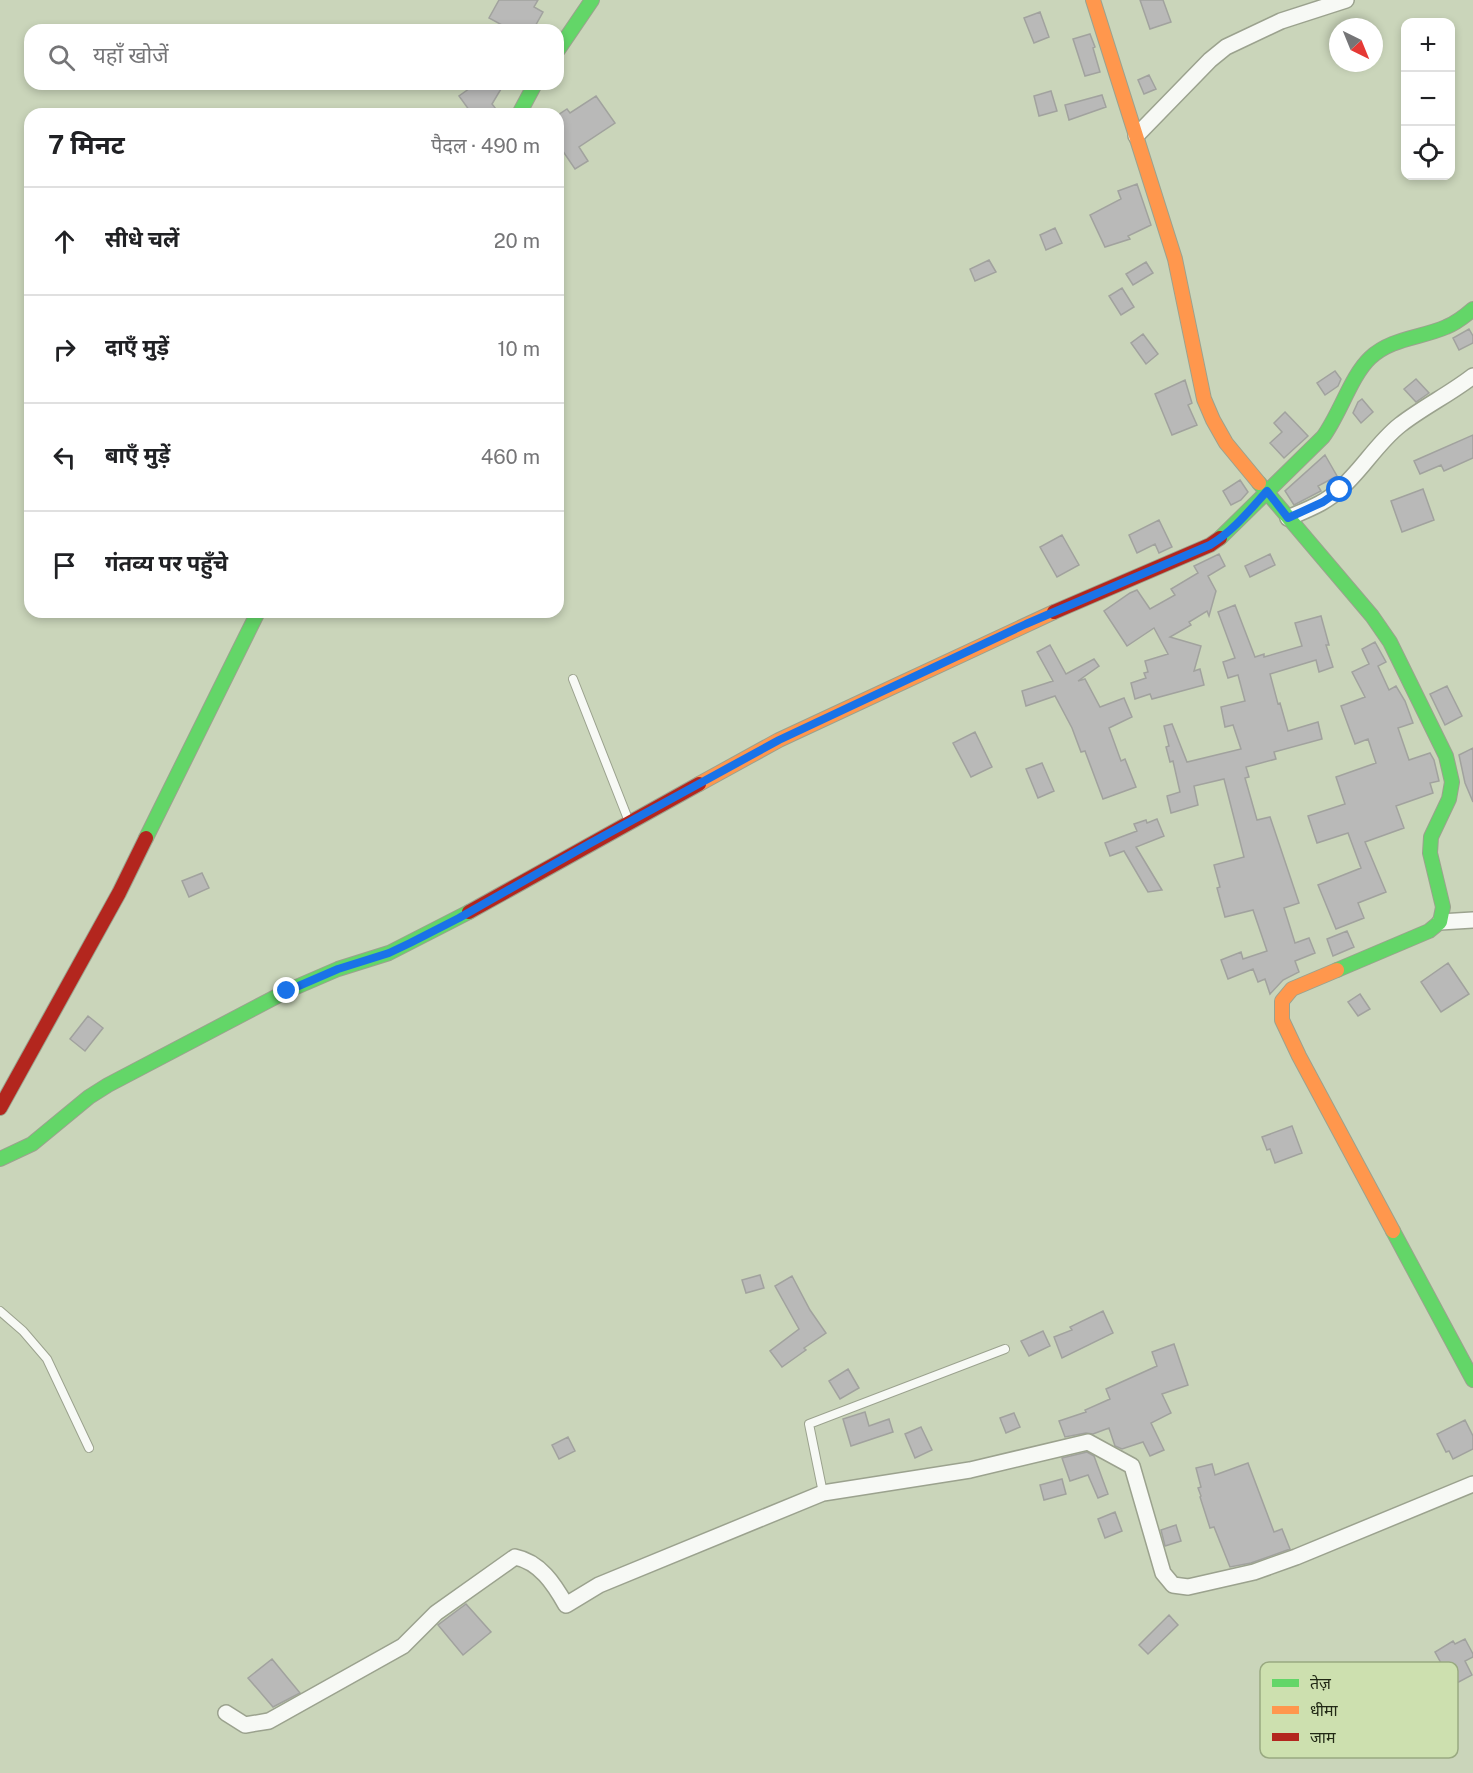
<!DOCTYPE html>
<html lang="hi">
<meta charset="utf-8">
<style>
:root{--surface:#fff;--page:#f2f2f2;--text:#202124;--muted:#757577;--line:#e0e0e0}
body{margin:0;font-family:"Public Sans","Noto Sans Devanagari",sans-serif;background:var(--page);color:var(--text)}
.controls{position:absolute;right:18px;top:18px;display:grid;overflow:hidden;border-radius:12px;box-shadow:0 3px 9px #0003}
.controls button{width:54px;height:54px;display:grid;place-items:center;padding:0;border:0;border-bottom:2px solid var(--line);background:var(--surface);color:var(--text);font:30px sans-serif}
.compass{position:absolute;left:1329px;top:18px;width:54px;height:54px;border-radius:50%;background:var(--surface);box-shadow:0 3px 9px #0003;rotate:137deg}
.stop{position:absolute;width:18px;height:18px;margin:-14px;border:4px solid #1a73e8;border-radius:50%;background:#fff}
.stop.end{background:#1a73e8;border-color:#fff;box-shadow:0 2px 6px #0008}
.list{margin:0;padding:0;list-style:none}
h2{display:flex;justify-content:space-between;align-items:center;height:78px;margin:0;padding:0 24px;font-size:26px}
h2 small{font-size:20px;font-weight:400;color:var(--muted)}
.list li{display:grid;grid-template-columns:39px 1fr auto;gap:18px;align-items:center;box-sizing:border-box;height:108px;padding:0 24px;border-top:2px solid var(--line)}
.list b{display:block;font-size:22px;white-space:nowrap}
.list em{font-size:20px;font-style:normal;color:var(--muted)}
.icon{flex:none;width:33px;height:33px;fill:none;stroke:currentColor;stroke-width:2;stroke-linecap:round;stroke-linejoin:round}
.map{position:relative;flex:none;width:1473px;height:1773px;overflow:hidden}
.search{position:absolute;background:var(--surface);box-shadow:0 3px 9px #0003;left:24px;top:24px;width:540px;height:66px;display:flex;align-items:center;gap:15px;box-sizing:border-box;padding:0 21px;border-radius:18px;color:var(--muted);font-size:22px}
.panel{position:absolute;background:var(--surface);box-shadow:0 3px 9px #0003;left:24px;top:108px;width:540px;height:510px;border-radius:18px}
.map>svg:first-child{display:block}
.building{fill:#b9b9b8;stroke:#a1a29e;stroke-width:1.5}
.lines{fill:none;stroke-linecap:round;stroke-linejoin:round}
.lane-casing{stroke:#9ba28e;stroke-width:10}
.street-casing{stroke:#9ba28e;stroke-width:18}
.fast-casing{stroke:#9ba28e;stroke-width:16}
.slow-casing{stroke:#9ba28e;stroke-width:16}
.jam-casing{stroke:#9ba28e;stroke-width:16}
.lane{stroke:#f7f9f5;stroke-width:8}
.street{stroke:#f7f9f5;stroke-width:15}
.fast{stroke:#63d668;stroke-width:14}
.slow{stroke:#ff974d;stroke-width:14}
.jam{stroke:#b3261e;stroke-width:14}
.route{stroke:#1a73e8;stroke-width:8}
.key{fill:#cde0af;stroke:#99a981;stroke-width:1.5}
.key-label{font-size:16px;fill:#212815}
</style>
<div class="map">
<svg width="1473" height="1773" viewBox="0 0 1473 1773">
<rect width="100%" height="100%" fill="#cad5ba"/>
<path class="building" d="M499 0H538L534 7 543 12 533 30H511L489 18Z
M1140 0H1163L1171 22 1150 29Z
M1040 12 1049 37 1034 43 1024 18Z
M1090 34 1095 47 1093 48 1100 72 1085 76 1073 39Z
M1149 75 1156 89 1144 94 1138 80Z
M476 84H504L492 104 496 109 489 114H472L459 96Z
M1051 91 1057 111 1039 116 1034 96Z
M1102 95 1106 107 1069 120 1065 105Z
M596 96 615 123 579 147 588 161 575 169 558 144V115L567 109 570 113Z
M1137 184 1151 225 1128 236 1130 239 1105 247 1090 215 1121 199 1118 191Z
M1055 228 1062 243 1046 250 1040 235Z
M989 260 996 272 975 281 970 269Z
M1146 262 1153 273 1133 285 1126 274Z
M1122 288 1134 307 1121 315 1109 296Z
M1469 329 1473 336V343L1459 350 1453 338Z
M1143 334 1158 354 1146 364 1131 343Z
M1335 371 1341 379 1338 386 1325 395 1317 383Z
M1416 379 1429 393 1416 402 1404 389Z
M1185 380 1192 403 1188 405 1197 425 1172 435 1155 394Z
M1362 399 1373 412 1361 423 1353 413 1358 402Z
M1285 412 1308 436 1284 458 1270 443 1282 432 1274 423Z
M1473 435V458L1444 471 1441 465 1420 474 1414 461Z
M1325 455 1337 476 1318 486 1321 491 1294 505 1285 491Z
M1240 480 1248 492 1241 500 1231 505 1223 491Z
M1423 489 1434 520 1402 532 1391 501Z
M1159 520 1172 547 1159 553 1155 544 1137 553 1129 535Z
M1062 535 1079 565 1057 577 1040 547Z
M1219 554 1225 566 1208 576 1216 591 1209 616 1207 611 1189 622 1191 625 1170 637 1201 646 1194 671 1200 669 1204 685 1152 699 1150 694 1135 699 1131 683 1146 678 1144 673 1148 672 1145 661 1168 654 1154 628 1127 646 1104 611 1130 593 1137 590 1150 609 1175 595 1171 589 1198 573 1194 566Z
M1270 554 1275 565 1250 577 1245 566Z
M1235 605 1255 657 1264 654V657L1302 646 1295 623 1321 616 1329 645H1326L1333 667 1319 672 1316 660 1270 674 1278 704 1280 703 1288 731 1318 722 1322 739 1274 752 1276 759 1246 767 1249 777 1245 778 1257 820 1270 817 1299 903 1284 908 1295 943 1309 938 1315 953 1295 961 1299 972 1283 980 1270 994 1265 979 1258 982 1253 969 1228 979 1221 960 1241 952 1243 959 1267 951 1253 910 1225 917 1217 888 1220 887 1214 865 1244 857 1224 779 1194 786 1198 805 1171 813 1167 796 1180 792 1173 761 1170 762 1166 747 1169 746 1164 726 1172 724 1187 762 1241 749 1233 725 1225 727 1221 707 1245 701 1238 675 1228 678 1223 662 1235 658 1218 612Z
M1375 642 1386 662 1378 666 1389 690 1396 686 1405 701 1413 723 1398 728 1409 760 1430 753 1434 760 1439 781 1430 783 1433 793 1396 806 1404 828 1365 842 1386 892 1358 903 1364 918 1336 929 1318 885 1361 868 1348 833 1317 843 1308 816 1345 804 1336 777 1376 763 1368 739 1355 744 1341 706 1365 697 1352 672 1369 664 1362 649Z
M1050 645 1066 674 1094 659 1099 666 1078 681 1085 679 1100 707 1124 698 1132 717 1109 728 1121 761 1125 759 1136 787 1103 799 1085 751 1081 752 1072 728 1055 696 1026 706 1022 691 1053 681 1037 652Z
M1447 686 1462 716 1445 725 1430 694Z
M975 732 992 767 971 777 953 743Z
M1473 748V802L1465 783 1459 755Z
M1042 763 1054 791 1038 798 1026 769Z
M1157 819 1164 836 1136 847 1162 890 1148 892 1124 851 1110 856 1105 843 1137 831 1134 824 1146 820 1147 823Z
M202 873 209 888 189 897 182 881Z
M1347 931 1354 947 1333 956 1327 939Z
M1448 963 1469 994 1441 1012 1421 982Z
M1360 994 1370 1009 1358 1016 1348 1002Z
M88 1016 103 1028 85 1051 70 1039Z
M1292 1126 1302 1153 1275 1163 1270 1149 1267 1150 1262 1137Z
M760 1275 764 1288 746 1293 742 1280Z
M792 1276 810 1310 826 1333 804 1348 806 1350 782 1367 770 1351 799 1329 775 1286Z
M1103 1311 1113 1333 1062 1358 1054 1337 1072 1330 1070 1327Z
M1043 1331 1050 1346 1029 1356 1021 1341Z
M1174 1344 1188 1385 1162 1394 1171 1413 1151 1423 1164 1450 1150 1456 1143 1442 1122 1449 1115 1446 1109 1428 1093 1434 1086 1433 1065 1437 1059 1421 1086 1412 1085 1410 1110 1399 1106 1389 1157 1366 1152 1352Z
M848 1369 859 1388 840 1399 829 1381Z
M865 1412 869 1426 889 1419 893 1432 851 1446 843 1419Z
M1014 1413 1020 1427 1006 1433 1000 1418Z
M1465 1420 1473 1436V1449L1453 1459 1449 1451 1446 1452 1437 1434Z
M921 1427 932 1450 915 1458 905 1434Z
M568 1437 575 1451 559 1459 552 1445Z
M1087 1452 1094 1456 1108 1494 1098 1498 1088 1475 1070 1481 1062 1458Z
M1248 1463 1274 1532 1282 1529 1290 1549 1251 1563 1230 1567 1214 1527 1210 1528 1200 1497 1201 1496 1198 1488 1201 1487 1196 1468 1212 1464 1215 1475Z
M1062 1479 1066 1494 1044 1500 1040 1485Z
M1115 1512 1122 1531 1105 1538 1098 1519Z
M1176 1525 1181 1541 1165 1546 1161 1530Z
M466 1604 491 1632 463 1655 438 1625Z
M1169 1615 1178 1625 1148 1654 1139 1645Z
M1465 1639 1473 1654V1657L1465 1661 1472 1675 1453 1685 1435 1652 1453 1641 1455 1644Z
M272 1659 300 1693 273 1707 248 1678Z"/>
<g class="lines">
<g class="lane-casing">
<path id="lane" d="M573 679 628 819
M0 1311 23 1331 47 1359 89 1448
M823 1493 809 1424 1005 1349"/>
</g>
<g class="street-casing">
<path id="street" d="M1136 136 1210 60 1226 47 1281 21 1346 0
M1288 518C1306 510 1326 503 1340 489 1362 470 1377 443 1400 425 1423 407 1450 394 1473 376
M1440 922 1473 920
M226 1713 245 1725 269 1721 403 1646 436 1613 515 1557C540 1562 554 1584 566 1605L599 1585 823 1493 970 1470 1088 1442 1132 1466 1163 1573 1173 1585 1188 1587 1254 1572 1296 1557 1473 1484"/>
</g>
<g class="fast-casing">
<path id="fast" d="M558 50 592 0
M519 114 535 84
M1259 483 1372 616 1390 642 1446 756 1452 782 1449 799 1431 837 1430 853 1443 907 1440 922 1429 931 1337 970
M1220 538 1323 437C1340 414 1351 376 1370 358 1391 338 1421 338 1446 327 1456 323 1465 316 1473 309
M146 838 258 612
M0 1159 32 1144 89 1097 108 1085 287 991 338 969 389 953 469 912
M1393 1231 1473 1380"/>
</g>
<g class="slow-casing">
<path id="slow" d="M1093 0 1175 259 1204 399 1213 420 1226 443 1259 483
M699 784 779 740 1054 612
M1337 970 1292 989 1282 1001V1020L1299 1056 1393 1231"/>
</g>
<g class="jam-casing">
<path id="jam" d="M1054 612 1210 545 1220 538
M469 912 699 784
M0 1108 119 893 146 838"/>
</g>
<use href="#lane" class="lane"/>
<use href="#street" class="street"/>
<use href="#fast" class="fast"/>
<use href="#slow" class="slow"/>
<use href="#jam" class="jam"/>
</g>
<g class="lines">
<path class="route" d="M287 991 338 969 389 953 410 943 459 918 589 844 779 740 1026 624 1210 545C1233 531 1249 511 1267 491L1288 518 1323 502 1340 490"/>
</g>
<rect x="1260" y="1662" width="198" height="96" rx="9" class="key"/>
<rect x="1272" y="1679" width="27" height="8" fill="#63d668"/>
<rect x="1272" y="1706" width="27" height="8" fill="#ff974d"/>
<rect x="1272" y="1733" width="27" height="8" fill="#b3261e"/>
<g class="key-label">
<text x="1310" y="1689">तेज़</text>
<text x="1310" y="1716">धीमा</text>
<text x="1310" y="1743">जाम</text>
</g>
</svg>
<div class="controls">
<button>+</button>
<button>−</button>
<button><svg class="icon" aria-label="locate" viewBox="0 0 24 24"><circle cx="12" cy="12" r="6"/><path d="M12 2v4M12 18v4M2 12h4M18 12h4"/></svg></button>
</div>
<svg class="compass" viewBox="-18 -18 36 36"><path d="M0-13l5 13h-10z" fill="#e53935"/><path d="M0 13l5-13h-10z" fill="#757577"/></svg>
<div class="stop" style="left:1340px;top:490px"></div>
<div class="stop end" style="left:287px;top:991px"></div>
<div class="search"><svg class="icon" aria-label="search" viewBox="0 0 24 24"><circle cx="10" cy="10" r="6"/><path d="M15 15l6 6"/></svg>यहाँ खोजें</div>
<section class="panel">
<h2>7 मिनट<small>पैदल · 490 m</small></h2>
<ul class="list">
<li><svg class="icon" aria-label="ahead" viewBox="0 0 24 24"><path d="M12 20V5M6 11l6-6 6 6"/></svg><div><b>सीधे चलें</b></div><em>20 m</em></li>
<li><svg class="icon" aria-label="right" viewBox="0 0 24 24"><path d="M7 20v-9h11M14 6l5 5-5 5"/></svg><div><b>दाएँ मुड़ें</b></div><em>10 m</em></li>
<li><svg class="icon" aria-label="left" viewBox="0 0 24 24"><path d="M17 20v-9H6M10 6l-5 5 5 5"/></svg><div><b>बाएँ मुड़ें</b></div><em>460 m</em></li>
<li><svg class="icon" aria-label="arrive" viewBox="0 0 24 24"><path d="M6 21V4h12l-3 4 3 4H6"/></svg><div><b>गंतव्य पर पहुँचे</b></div></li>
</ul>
</section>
</div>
